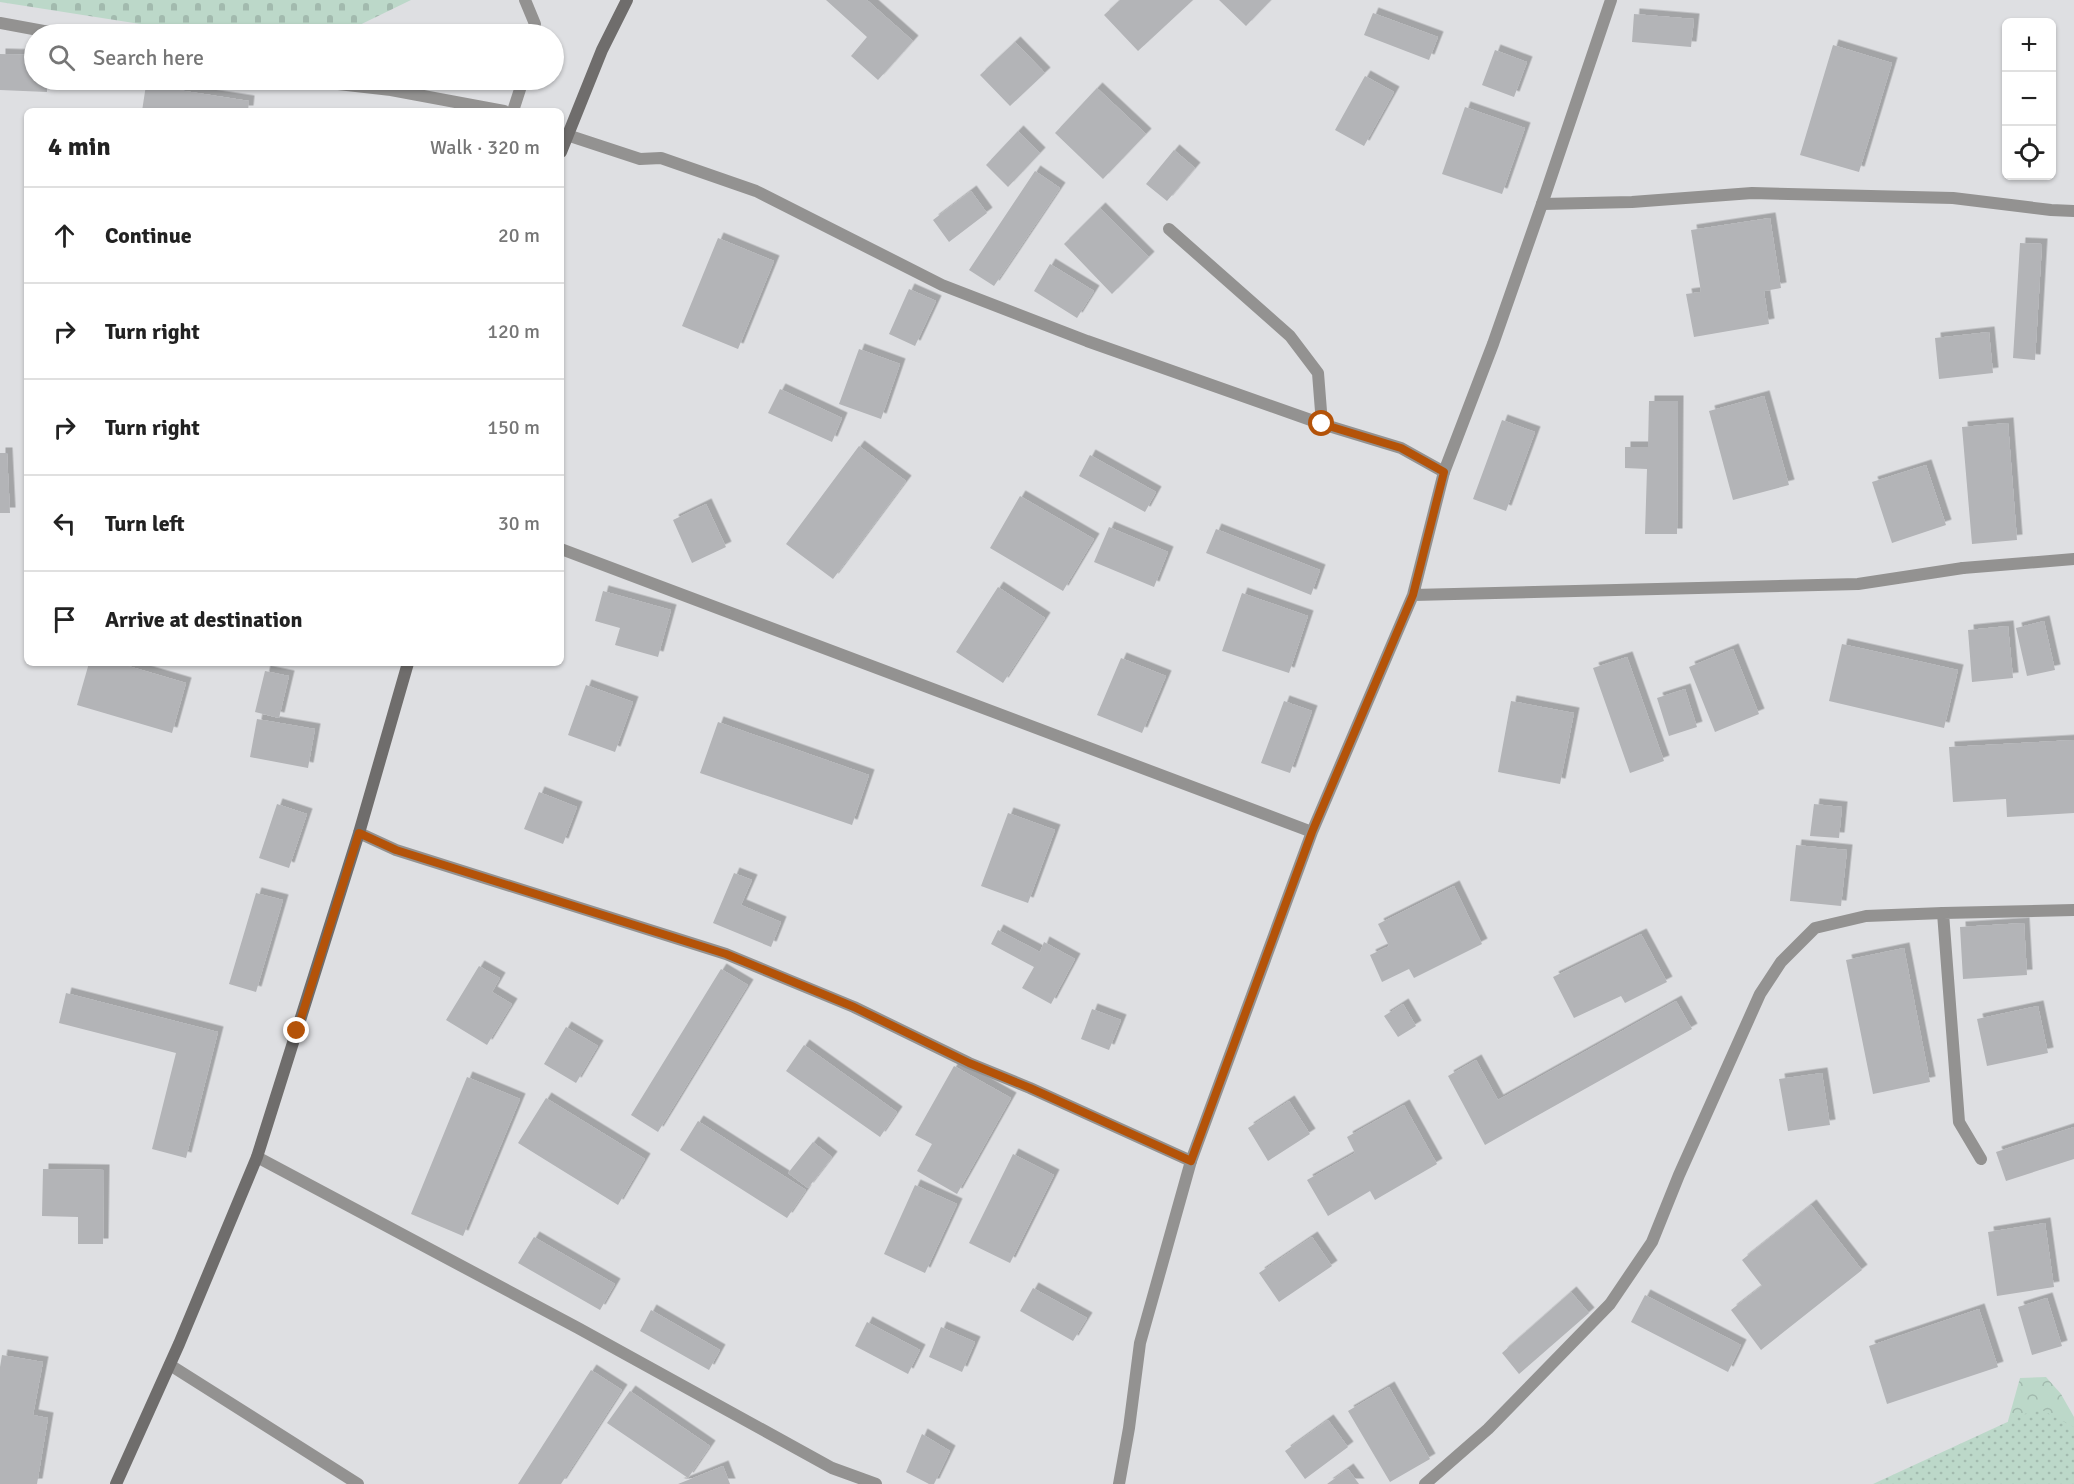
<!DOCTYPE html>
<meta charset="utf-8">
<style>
:root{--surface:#fff;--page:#f6f6f6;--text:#222;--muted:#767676;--line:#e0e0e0}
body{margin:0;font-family:Signika,sans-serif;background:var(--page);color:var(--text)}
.controls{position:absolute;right:18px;top:18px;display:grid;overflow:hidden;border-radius:9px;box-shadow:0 2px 4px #0004}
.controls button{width:54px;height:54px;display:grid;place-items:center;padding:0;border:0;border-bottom:2px solid var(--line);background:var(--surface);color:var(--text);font:30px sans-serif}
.stop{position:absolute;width:18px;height:18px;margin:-14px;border:4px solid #b45309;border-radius:50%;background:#fff}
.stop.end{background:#b45309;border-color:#fff;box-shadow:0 2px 6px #0008}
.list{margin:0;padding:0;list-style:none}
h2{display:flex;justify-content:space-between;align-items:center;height:78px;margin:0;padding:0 24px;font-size:26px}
h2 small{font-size:20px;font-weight:400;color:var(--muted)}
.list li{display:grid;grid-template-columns:39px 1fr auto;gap:18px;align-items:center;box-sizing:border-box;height:96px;padding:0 24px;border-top:2px solid var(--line)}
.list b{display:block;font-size:22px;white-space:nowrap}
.list em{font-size:20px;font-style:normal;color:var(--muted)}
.icon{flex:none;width:33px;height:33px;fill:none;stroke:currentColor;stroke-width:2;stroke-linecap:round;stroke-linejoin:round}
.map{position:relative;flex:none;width:2074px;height:1484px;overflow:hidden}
.search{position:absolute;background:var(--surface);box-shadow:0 2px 4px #0004;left:24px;top:24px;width:540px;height:66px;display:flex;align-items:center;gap:15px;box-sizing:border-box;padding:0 21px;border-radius:33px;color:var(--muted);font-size:22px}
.panel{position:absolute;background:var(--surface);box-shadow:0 2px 4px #0004;left:24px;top:108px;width:540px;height:558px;border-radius:9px}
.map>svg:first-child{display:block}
.forest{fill:url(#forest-crowns)}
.cemetery{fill:url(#cemetery-stones)}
.park{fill:url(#park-dots)}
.building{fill:#b3b4b7;filter:url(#shadow)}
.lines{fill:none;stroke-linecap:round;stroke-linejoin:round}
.lane{stroke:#939291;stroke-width:12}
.street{stroke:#939291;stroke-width:12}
.secondary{stroke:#6f6d6c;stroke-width:12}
.route{stroke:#b45309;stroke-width:8}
</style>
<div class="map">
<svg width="2074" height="1484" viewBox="0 0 2074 1484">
<defs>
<pattern id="forest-crowns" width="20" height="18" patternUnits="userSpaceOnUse" patternTransform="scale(1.5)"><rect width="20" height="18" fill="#bcd8c9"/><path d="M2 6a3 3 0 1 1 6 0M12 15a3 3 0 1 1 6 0" fill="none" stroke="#a2baae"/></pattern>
<pattern id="cemetery-stones" width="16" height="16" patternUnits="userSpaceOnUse" patternTransform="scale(1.5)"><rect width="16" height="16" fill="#bcd8c9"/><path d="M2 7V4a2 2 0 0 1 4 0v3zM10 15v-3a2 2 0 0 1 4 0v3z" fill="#a2baae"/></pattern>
<pattern id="park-dots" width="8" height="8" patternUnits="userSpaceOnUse" patternTransform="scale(1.5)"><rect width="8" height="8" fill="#bcd8c9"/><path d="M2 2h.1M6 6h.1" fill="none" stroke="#a2baae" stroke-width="1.8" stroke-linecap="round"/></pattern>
<filter id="shadow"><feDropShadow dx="5.5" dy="-5.5" stdDeviation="0" flood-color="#0004"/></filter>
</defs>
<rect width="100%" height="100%" fill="#dedfe2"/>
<path class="forest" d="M2046 1377 2061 1394 2074 1417V1484L2015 1471 2008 1421 2020 1378Z"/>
<path class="cemetery" d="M0 0H411L341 34H204L0 2Z"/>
<path class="park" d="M2038 1408 2074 1427V1484H1873Z"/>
<path class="building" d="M826 0H867L913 41 878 80 851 56 867 37Z
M1120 0H1193L1138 51 1104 15Z
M1219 0H1271L1246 26Z
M1373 13 1438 37 1429 60 1364 35Z
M1634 14 1694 19 1691 47 1632 42Z
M1015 42 1045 73 1010 106 980 75Z
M1833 45 1892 63 1859 172 1800 155Z
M1495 50 1527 62 1514 97 1482 85Z
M0 54 34 55V80H47V92L0 90Z
M1365 76 1394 92 1364 146 1335 130Z
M146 85 249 101 248 111H142Z
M1097 88 1146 134 1103 179 1055 133Z
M1465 107 1525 128 1502 194 1442 174Z
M1018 131 1040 153 1008 187 986 165Z
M1174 150 1195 168 1167 201 1146 184Z
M1035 171 1060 188 994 286 969 270Z
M971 191 987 213 949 242 933 220Z
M1100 208 1149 257 1112 294 1064 244Z
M1770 218 1781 288 1764 291 1769 324 1694 337 1686 294 1701 292 1691 230Z
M718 238 774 261 738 349 682 326Z
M2020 243 2042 244 2035 360 2013 358Z
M1050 264 1094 291 1077 318 1034 291Z
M909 289 936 301 915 346 889 334Z
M1989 332 1993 373 1939 379 1935 338Z
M859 349 900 364 881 419 839 404Z
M780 389 842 418 832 442 768 413Z
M1764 396 1789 485 1733 500 1709 411Z
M1649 401H1678L1677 534H1645L1647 469 1625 468V447H1648Z
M1502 420 1535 432 1506 511 1473 499Z
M2008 423 2017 540 1972 544 1962 427Z
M859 446 906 481 833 579 786 544Z
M0 453H7L10 513H0Z
M1090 455 1156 492 1145 512 1079 476Z
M1926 465 1946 525 1892 543 1872 482Z
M1020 496 1094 539 1063 591 990 548Z
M706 504 726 547 692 563 673 520Z
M1109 527 1168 552 1154 587 1094 562Z
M1216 529 1320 570 1311 595 1206 553Z
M998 587 1045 618 1003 683 956 652Z
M603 591 671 610 658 657 615 645 620 628 595 621Z
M1242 593 1308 616 1289 673 1222 651Z
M2044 621 2055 670 2027 676 2016 628Z
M2008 626 2013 678 1972 682 1968 630Z
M1842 644 1958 670 1944 728 1829 701Z
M1733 649 1759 714 1715 732 1689 667Z
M1627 657 1664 761 1630 773 1593 668Z
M1121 658 1166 676 1142 733 1097 715Z
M89 663H118L186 683 172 733 77 705Z
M265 671 289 676 279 718 255 712Z
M586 685 633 702 615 752 568 735Z
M1685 689 1697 727 1669 736 1657 698Z
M1284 701 1312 711 1290 773 1261 763Z
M1511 701 1574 713 1560 784 1498 772Z
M257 719 315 729 308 768 250 757Z
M718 722 869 775 852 825 700 773Z
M2074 740V813L2007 817 2006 799 1953 802 1949 747Z
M539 792 577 807 563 844 524 829Z
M277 804 307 814 289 868 259 858Z
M1814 804 1842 807 1839 838 1810 836Z
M1008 813 1055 830 1028 903 981 886Z
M1796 845 1847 850 1841 906 1790 901Z
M734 873 752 880 741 905 781 922 771 947 713 923Z
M1454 886 1482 944 1414 978 1409 969 1382 982 1370 955 1389 946 1378 924Z
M256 893 283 900 256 992 229 984Z
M2024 923 2027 975 1963 979 1960 927Z
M998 930 1040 952 1044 942 1075 959 1051 1004 1022 988 1034 967 991 944Z
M1641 934 1667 982 1625 1003 1621 996 1574 1018 1553 977Z
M1904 948 1930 1082 1873 1094 1846 960Z
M479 966 500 978 492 992 512 1004 487 1045 446 1020Z
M721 969 748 985 658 1132 631 1115Z
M66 993 218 1032 186 1158 152 1149 176 1053 59 1023Z
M1676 1001 1692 1029 1485 1145 1448 1076 1476 1060 1498 1100Z
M1403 1004 1416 1026 1398 1037 1384 1016Z
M2038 1006 2048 1053 1987 1066 1977 1019Z
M1092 1009 1121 1020 1109 1050 1081 1039Z
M566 1027 598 1046 576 1083 544 1064Z
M804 1045 897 1112 880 1137 786 1071Z
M954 1066 1011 1098 957 1194 917 1171 932 1144 915 1135Z
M1822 1073 1830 1125 1788 1131 1779 1079Z
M467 1077 520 1099 463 1236 411 1214Z
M546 1098 645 1159 618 1205 518 1143Z
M1289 1101 1310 1134 1268 1161 1248 1128Z
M1404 1105 1437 1164 1375 1200 1370 1191 1328 1216 1307 1180 1355 1153 1347 1137Z
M698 1121 806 1190 787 1218 680 1150Z
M2074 1127V1159L2006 1181 1996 1152Z
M813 1142 832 1157 808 1188 788 1173Z
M1013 1154 1054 1175 1010 1263 969 1243Z
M43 1169 104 1170 103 1244H78V1217L42 1216Z
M915 1185 957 1204 925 1273 884 1254Z
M1811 1205 1862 1270 1761 1350 1731 1310 1762 1286 1742 1260Z
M2045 1223 2054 1287 1997 1296 1988 1232Z
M534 1237 615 1284 600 1310 518 1263Z
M1312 1237 1332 1266 1279 1302 1259 1273Z
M1033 1288 1087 1318 1073 1341 1020 1311Z
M1571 1292 1589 1313 1519 1374 1502 1353Z
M1645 1295 1741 1345 1728 1372 1631 1322Z
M2047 1298 2062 1346 2032 1355 2018 1307Z
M1979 1309 1998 1367 1887 1404 1869 1346Z
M651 1310 720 1350 709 1370 640 1331Z
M867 1322 920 1350 908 1374 855 1346Z
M941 1327 975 1342 962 1372 929 1357Z
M2 1355 43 1362 33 1415 48 1418 37 1484H0V1367Z
M591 1370 622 1390 561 1484H518Z
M1389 1387 1430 1459 1390 1482 1348 1411Z
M630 1391 710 1446 688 1478 607 1423Z
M1328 1420 1348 1447 1305 1479 1285 1451Z
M922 1434 950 1451 934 1484H929L906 1472Z
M723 1466 730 1484H678Z
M1348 1469 1359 1484H1327Z"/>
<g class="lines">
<path class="lane" d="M567 135 640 159 661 158 756 191 942 285 1087 341 1322 424 1401 448 1444 472
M1542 204 1632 202 1752 193 1953 198 2051 210 2074 211
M1169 229 1290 336 1318 373 1322 424
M1963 568 2074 559
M359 833 396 850 726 954 854 1007 969 1063 1030 1088 1191 1161
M1981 1159 1959 1122 1943 913 2074 910
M170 1365 358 1484"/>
<path class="street" d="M525 0 535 24 533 34
M0 23 60 34
M303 80 391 90 504 111
M513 111 523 80
M561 549 1312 832
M1413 595 1858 584 1963 568
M257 1157 578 1328 832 1468 876 1484
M1119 1484 1129 1428 1140 1343 1191 1161 1312 832 1413 595 1444 472 1493 344 1542 204 1611 0
M1425 1484 1488 1429 1610 1304 1652 1242 1679 1175 1760 994 1781 962 1815 928 1866 916 1943 913"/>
<path class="secondary" d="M561 152 602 50 627 0
M116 1484 179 1344 257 1157 359 833 408 663"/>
</g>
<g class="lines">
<path class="route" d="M297 1031 359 833 396 850 726 954 854 1007 969 1063 1030 1088 1191 1161 1312 832 1413 595 1444 472 1401 448 1322 424"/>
</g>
</svg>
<div class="controls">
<button>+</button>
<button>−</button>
<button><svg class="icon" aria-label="locate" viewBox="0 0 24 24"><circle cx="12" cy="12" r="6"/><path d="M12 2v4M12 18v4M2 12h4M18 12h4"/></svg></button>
</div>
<div class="stop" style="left:1322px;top:424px"></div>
<div class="stop end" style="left:297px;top:1031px"></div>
<div class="search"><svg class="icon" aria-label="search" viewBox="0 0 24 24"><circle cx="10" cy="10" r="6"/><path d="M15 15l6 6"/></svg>Search here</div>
<section class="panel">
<h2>4 min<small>Walk · 320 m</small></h2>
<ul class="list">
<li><svg class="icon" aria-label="ahead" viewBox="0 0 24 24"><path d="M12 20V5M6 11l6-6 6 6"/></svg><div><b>Continue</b></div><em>20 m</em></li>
<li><svg class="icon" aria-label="right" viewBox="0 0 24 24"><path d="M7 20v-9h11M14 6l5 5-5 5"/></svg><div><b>Turn right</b></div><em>120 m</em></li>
<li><svg class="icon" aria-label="right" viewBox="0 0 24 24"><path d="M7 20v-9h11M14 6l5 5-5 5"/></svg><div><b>Turn right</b></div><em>150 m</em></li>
<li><svg class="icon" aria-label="left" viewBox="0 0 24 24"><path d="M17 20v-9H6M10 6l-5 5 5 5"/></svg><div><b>Turn left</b></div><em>30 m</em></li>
<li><svg class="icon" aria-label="arrive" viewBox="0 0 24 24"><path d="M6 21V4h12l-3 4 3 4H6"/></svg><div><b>Arrive at destination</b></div></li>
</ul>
</section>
</div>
